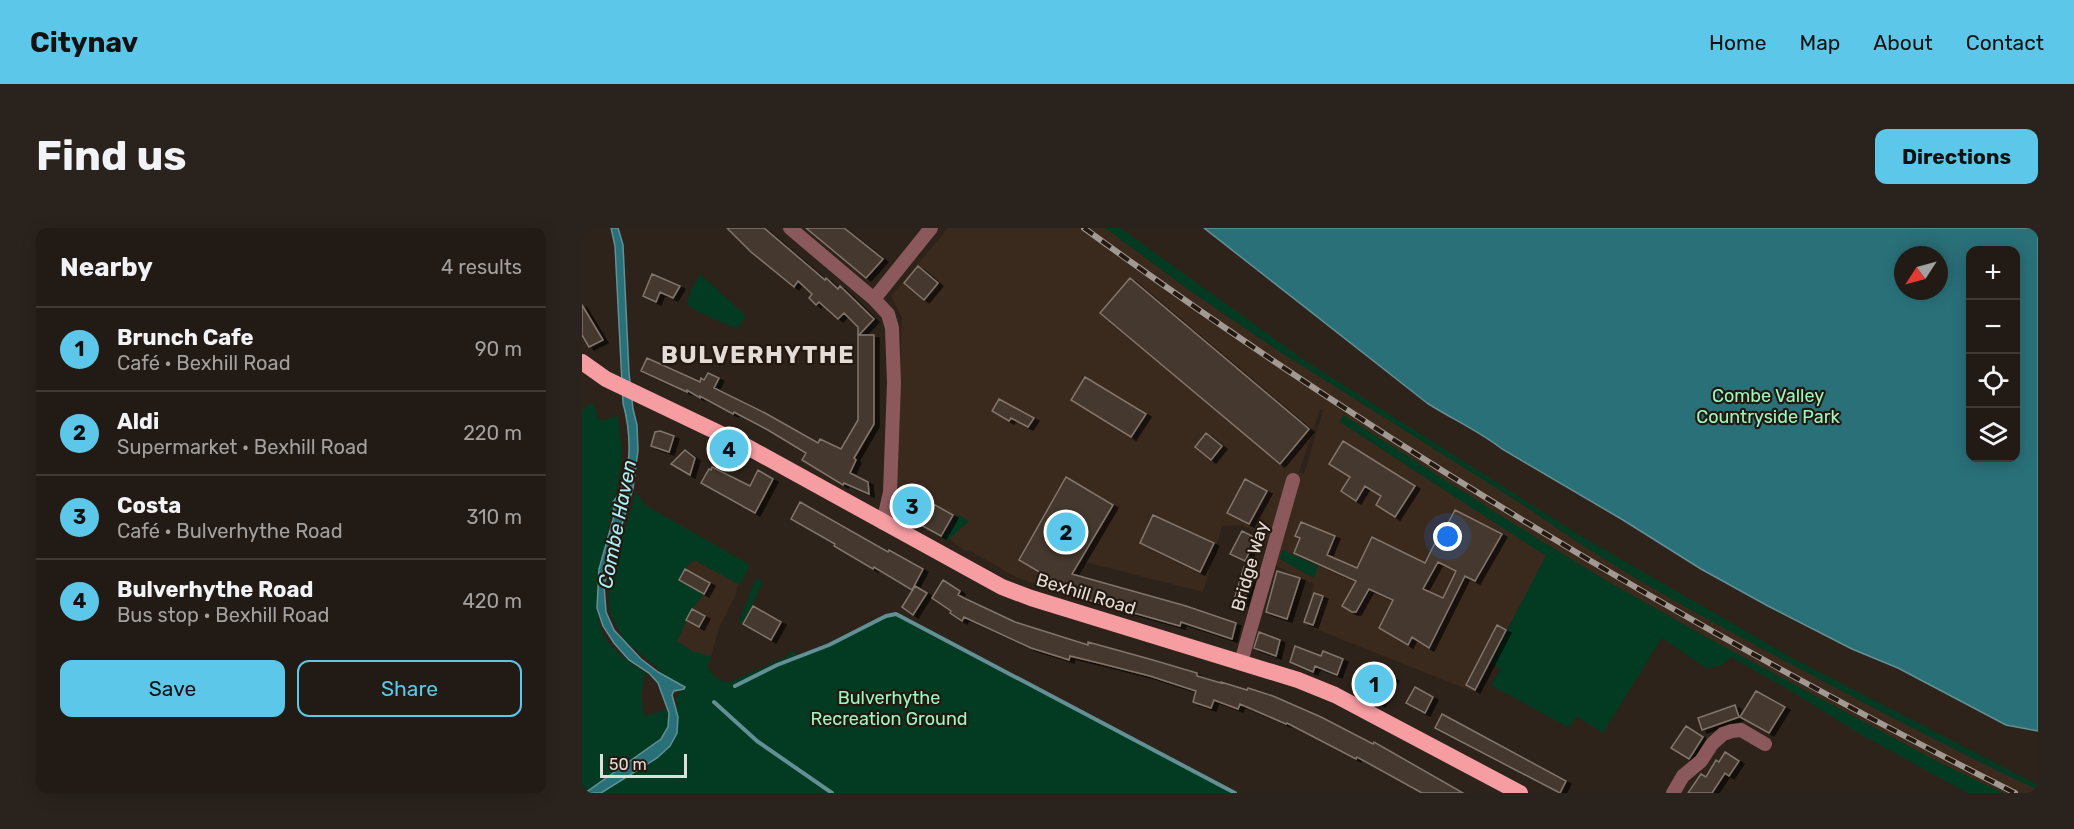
<!DOCTYPE html>
<meta charset="utf-8">
<style>
:root{--surface:#221a14;--page:#2a231d;--text:#f1f3f6;--muted:#a2a1a0;--line:#3f3834;--accent:#5cc7e8}
body{margin:0;font-family:Rubik,sans-serif;background:var(--page);color:var(--text)}
.controls{position:absolute;right:18px;top:18px;display:grid;overflow:hidden;border-radius:12px;box-shadow:0 3px 15px #0003}
.controls button{width:54px;height:54px;display:grid;place-items:center;padding:0;border:0;border-bottom:2px solid var(--line);background:var(--surface);color:var(--text);font:30px sans-serif}
.compass{position:absolute;left:1312px;top:18px;width:54px;height:54px;border-radius:50%;background:var(--surface);box-shadow:0 3px 15px #0003;rotate:234deg}
.scale{position:absolute;left:18px;bottom:15px;width:87px;box-sizing:border-box;padding-left:6px;border:3px solid #e4dcd6;border-top:0;font-size:16px;line-height:21px;white-space:nowrap;color:#e4dcd6;-webkit-text-stroke:4px #241911;paint-order:stroke}
.you{position:absolute;left:866px;top:309px;width:21px;height:21px;margin:-15px;border:4px solid #fff;border-radius:50%;background:#1a73e8;box-shadow:0 0 0 9px #1a73e833}
.badge{display:grid;place-items:center;width:39px;height:39px;border-radius:50%;background:var(--accent);color:#111;font-size:20px;font-weight:700}
.pin{position:absolute;translate:-50% -50%;border:3px solid #fff;box-shadow:0 2px 6px #0006}
.list{margin:0;padding:0;list-style:none}
h2{display:flex;justify-content:space-between;align-items:center;height:78px;margin:0;padding:0 24px;font-size:26px}
h2 small{font-size:20px;font-weight:400;color:var(--muted)}
.list li{display:grid;grid-template-columns:39px 1fr auto;gap:18px;align-items:center;box-sizing:border-box;height:84px;padding:0 24px;border-top:2px solid var(--line)}
.list b{display:block;font-size:22px;white-space:nowrap}
.list p{margin:0;font-size:20px;white-space:nowrap;color:var(--muted)}
.list em{font-size:20px;font-style:normal;color:var(--muted)}
.actions{display:flex;gap:12px;padding:18px 24px}
.actions a{flex:1;padding:14px 0;border:2px solid var(--accent);border-radius:12px;text-align:center;font-size:21px;color:var(--accent)}
.actions .main{background:var(--accent);color:#111}
.icon{flex:none;width:33px;height:33px;fill:none;stroke:currentColor;stroke-width:2;stroke-linecap:round;stroke-linejoin:round}
.map{position:relative;flex:none;width:1456px;height:565px;overflow:hidden;border-radius:12px}
header{display:flex;align-items:center;gap:36px;box-sizing:border-box;height:84px;padding:0 30px;background:var(--accent);color:#111}
header strong{font-size:28px}
nav{display:flex;gap:33px;margin-inline-start:auto;font-size:21px}
.intro{display:flex;align-items:center;justify-content:space-between;box-sizing:border-box;height:144px;padding:0 36px}
h1{margin:0;font-size:42px}
.button{padding:15px 27px;border-radius:12px;background:var(--accent);color:#111;font-size:21px;font-weight:700}
main{display:flex;gap:36px;padding:0 36px}
aside{flex:1;background:var(--surface);border-radius:12px;box-shadow:0 3px 15px #0003}
.map>svg:first-child{display:block}
.built{fill:#3a291d;fill-rule:evenodd}
.green{fill:#033a22}
.water{fill:#2a7079;stroke:#629095;stroke-width:1.5;fill-rule:evenodd}
.lines{fill:none;stroke-linecap:round;stroke-linejoin:round}
.stream{stroke:#629095;stroke-width:4}
.building{fill:#44382f;stroke:#83756b;stroke-width:1.5;fill-rule:evenodd;filter:url(#shadow)}
.minor{stroke:#8b595b;stroke-width:14}
.trunk{stroke:#f69da2;stroke-width:16}
.rail-casing{stroke:#a29992;stroke-width:6}
.rail{stroke:#241911;stroke-width:4;stroke-dasharray:11;stroke-linecap:butt}
.labels{text-anchor:middle;dominant-baseline:central;stroke-width:4.5;stroke-linejoin:round;paint-order:stroke}
.park-label{font-size:18px;fill:#9af9c3;stroke:#241911}
.street-label{font-size:18px;fill:#e4dcd6;stroke:#241911}
.water-label{font-size:20px;font-style:italic;fill:#abf1fa;stroke:#241911}
.district-label{font-size:24px;font-weight:bold;letter-spacing:1.5px;fill:#e4dcd6;stroke:#241911}
</style>
<header>
<strong>Citynav</strong>
<nav><a>Home</a><a>Map</a><a>About</a><a>Contact</a></nav>
</header>
<div class="intro"><h1>Find us</h1><a class="button">Directions</a></div>
<main>
<aside>
<h2>Nearby<small>4 results</small></h2>
<ul class="list">
<li><span class="badge">1</span><div><b>Brunch Cafe</b><p>Café · Bexhill Road</p></div><em>90 m</em></li>
<li><span class="badge">2</span><div><b>Aldi</b><p>Supermarket · Bexhill Road</p></div><em>220 m</em></li>
<li><span class="badge">3</span><div><b>Costa</b><p>Café · Bulverhythe Road</p></div><em>310 m</em></li>
<li><span class="badge">4</span><div><b>Bulverhythe Road</b><p>Bus stop · Bexhill Road</p></div><em>420 m</em></li>
</ul>
<div class="actions"><a class="main">Save</a><a>Share</a></div>
</aside>
<div class="map">
<svg width="1456" height="565" viewBox="0 0 1456 565">
<defs>
<filter id="shadow"><feDropShadow dx="5" dy="3" stdDeviation="0" flood-color="#0009"/></filter>
</defs>
<rect width="100%" height="100%" fill="#2e231a"/>
<path class="built" d="M366 0H538L722 132 997 307 1210 430 1456 557V565H1386L1278 506 1207 462 1149 429 1140 437 1125 441 964 329 892 464 721 396 732 356 696 339 682 309 660 297 640 298 621 364 503 334 484 368 434 349 390 324 383 323 367 311 313 283 320 89 309 68ZM738 181 741 183 722 246 717 244Z
M63 277 168 337 158 357 154 360 155 364 137 400 126 439 78 414Z"/>
<path class="green" d="M523 0H538L722 132 997 307 1210 430 1456 557V562C1357 515 1260 464 1164 412 1090 372 1017 331 949 282L695 122 607 62Z
M118 46 164 88 155 101 114 83 105 76 109 62Z
M11 174 17 193 36 188C37 200 40 213 40 224 39 275 0 364 22 408 31 423 48 435 63 444L59 467 62 488 96 479 94 469 100 462 85 453 76 440 43 413 28 386 26 355 54 264 63 277 168 337 158 357 112 332 103 341 122 366 110 381 95 413 109 423 129 428 126 439 134 450 146 455 206 428 209 423 218 428 313 386 332 398 650 565H0V182Z
M761 187 935 298 1025 353 1126 410 1358 535 1421 565H1386L1376 560 1278 506 1207 462 1149 429 1140 437 1125 441 1080 410 1021 505 994 488 987 500 909 457 919 441 908 435 964 328 758 194Z
M376 287 387 293 366 312 360 311 373 294 371 293Z
M700 322 736 338 732 350 698 331Z
M174 350 181 354 161 396 157 393Z"/>
<path class="water" d="M29 0H36L41 17 47 145 51 181 55 197 56 222 51 260 22 357 24 384 32 402 59 431 76 444 103 459 102 461 92 463 90 467 96 489 95 505 88 518 75 530 19 565H3L79 511 86 499 87 485 76 455 67 445 47 432 32 415 21 398 15 380 17 341 32 288 31 274C52 250 49 204 41 175L33 18Z
M622 0H1456V503L1424 497 1316 440 1270 421 1186 378 1119 341 1041 292 920 221C897 203 870 191 845 175ZM1388 22H1434V230H1388ZM1321 27H1357V63H1321Z"/>
<g class="lines">
<path class="stream" d="M153 458 195 437 247 417 304 388 314 386 653 565
M132 474 175 513 250 565"/>
</g>
<path class="building" d="M145 0H182L243 52 244 50 256 61 258 58 292 91 277 107H292V196L272 230 274 232 268 245 286 254 287 266 262 255 261 257 220 232 224 225 186 202 152 184 151 186 118 168V170L105 162V164L59 143 65 130 118 154 119 150 122 152 126 145 137 150 132 160 183 185 236 215 238 211 259 221 276 192V99L262 85 256 91 237 74 234 77 227 70 230 66 216 53 212 59 169 24Z
M224 0H262L301 31 284 50Z
M336 38 356 55 342 72 322 55Z
M70 46 98 58 91 70 78 64 74 74 61 68Z
M548 50 727 201 698 236 518 85Z
M0 77 21 112 7 119 0 107Z
M503 149 564 186 549 209 489 172Z
M417 171 452 190 446 199 429 190 427 193 410 183Z
M78 203 92 208 87 224 69 218 73 204Z
M624 205 640 218 629 232 613 219Z
M761 213 833 258 813 289 794 277 799 268 783 258 774 273 759 263 768 249 747 236Z
M103 222 113 230 108 247 89 236Z
M130 239 168 258 176 242 191 251 173 285 119 255 127 241 129 242Z
M484 249 531 277 490 346 604 378 654 395 650 411 599 394 598 398 492 368 493 365 437 332Z
M663 251 685 263 667 296 645 285Z
M328 263 371 287 359 308 317 285Z
M218 274 306 324 307 322 341 341 330 362 292 339 291 341 252 318 253 316 209 291Z
M873 282 920 306 893 353 883 348 847 420 830 409 826 417 797 400 811 372 787 361 774 384H770L760 378 774 353 712 325 718 310 713 308 719 294 753 308 745 327 775 340 790 309 843 335 858 305 860 306ZM856 334 874 343 861 370 841 361Z
M571 287 632 315 618 344 558 315Z
M660 303 674 310 663 333 648 326Z
M662 339 671 341 661 375 652 372Z
M103 341 128 355 122 366 97 352Z
M695 343 718 350 705 391 684 384Z
M361 352 378 363 376 367 384 371 433 394 506 417V414L571 432 615 445V448L639 455V454L665 462 666 460 691 468 739 489 791 516 792 514 881 565H840L775 529 774 531 705 495 704 496 658 476 656 481 632 472 629 480 611 474 614 463 568 448 521 436 488 428 487 432 478 429 449 420 382 389 380 393 368 385 369 383 350 370Z
M333 358 345 365 331 387 320 379Z
M732 365 741 368 731 397 722 394Z
M171 378 199 394 189 412 161 396Z
M110 381 123 388 117 399 104 392Z
M915 397 924 402 893 462 884 457Z
M677 404 698 412 694 428 672 420Z
M713 418 739 428 741 423 761 431 755 447 733 438 731 444 708 434Z
M784 437 812 450 798 476 771 461Z
M833 459 851 469 843 485 824 475Z
M1174 463 1203 479 1187 505 1158 489Z
M1153 477 1157 489 1120 502 1116 490Z
M860 486 984 553 978 565 853 500Z
M1104 498 1121 509 1107 531 1089 520Z
M1143 524 1157 533 1147 548 1143 545 1130 565H1106L1119 546 1124 549 1134 532 1137 534Z"/>
<g class="lines">
<path class="minor" d="M208 0 292 71 306 86 310 100 312 155 308 264 301 295
M292 71 349 0
M659 434 711 252
M1091 565 1101 548 1119 533 1130 516 1141 506 1150 503 1159 502 1183 516"/>
<path class="trunk" d="M0 134 24 151 162 217 420 359 449 370 716 452 753 467 938 565"/>
<g class="rail-casing">
<path id="rail" d="M502 0C796 215 1109 401 1433 565"/>
</g>
<use href="#rail" class="rail"/>
</g>
<g class="labels">
<g class="park-label">
<text x="1186" y="168">Combe Valley<tspan x="1186" dy="21">Countryside Park</tspan></text>
<text x="307" y="470">Bulverhythe<tspan x="307" dy="21">Recreation Ground</tspan></text>
</g>
<g class="street-label">
<text transform="translate(668 338) rotate(-74)">Bridge Way</text>
<text transform="translate(504 366) rotate(17)">Bexhill Road</text>
</g>
<g class="water-label">
<text transform="translate(35 296) rotate(-79)">Combe Haven</text>
</g>
<g class="district-label">
<text x="176" y="127">BULVERHYTHE</text>
</g>
</g>
</svg>
<div class="controls">
<button>+</button>
<button>−</button>
<button><svg class="icon" aria-label="locate" viewBox="0 0 24 24"><circle cx="12" cy="12" r="6"/><path d="M12 2v4M12 18v4M2 12h4M18 12h4"/></svg></button>
<button><svg class="icon" aria-label="layers" viewBox="0 0 24 24"><path d="M12 4l9 5-9 5-9-5zM3 14l9 5 9-5"/></svg></button>
</div>
<svg class="compass" viewBox="-18 -18 36 36"><path d="M0-13l5 13h-10z" fill="#e53935"/><path d="M0 13l5-13h-10z" fill="#a2a1a0"/></svg>
<div class="scale">50 m</div>
<div class="you"></div>
<div class="pin badge" style="left:792px;top:456px">1</div>
<div class="pin badge" style="left:484px;top:304px">2</div>
<div class="pin badge" style="left:330px;top:278px">3</div>
<div class="pin badge" style="left:147px;top:221px">4</div>
</div>
</main>
